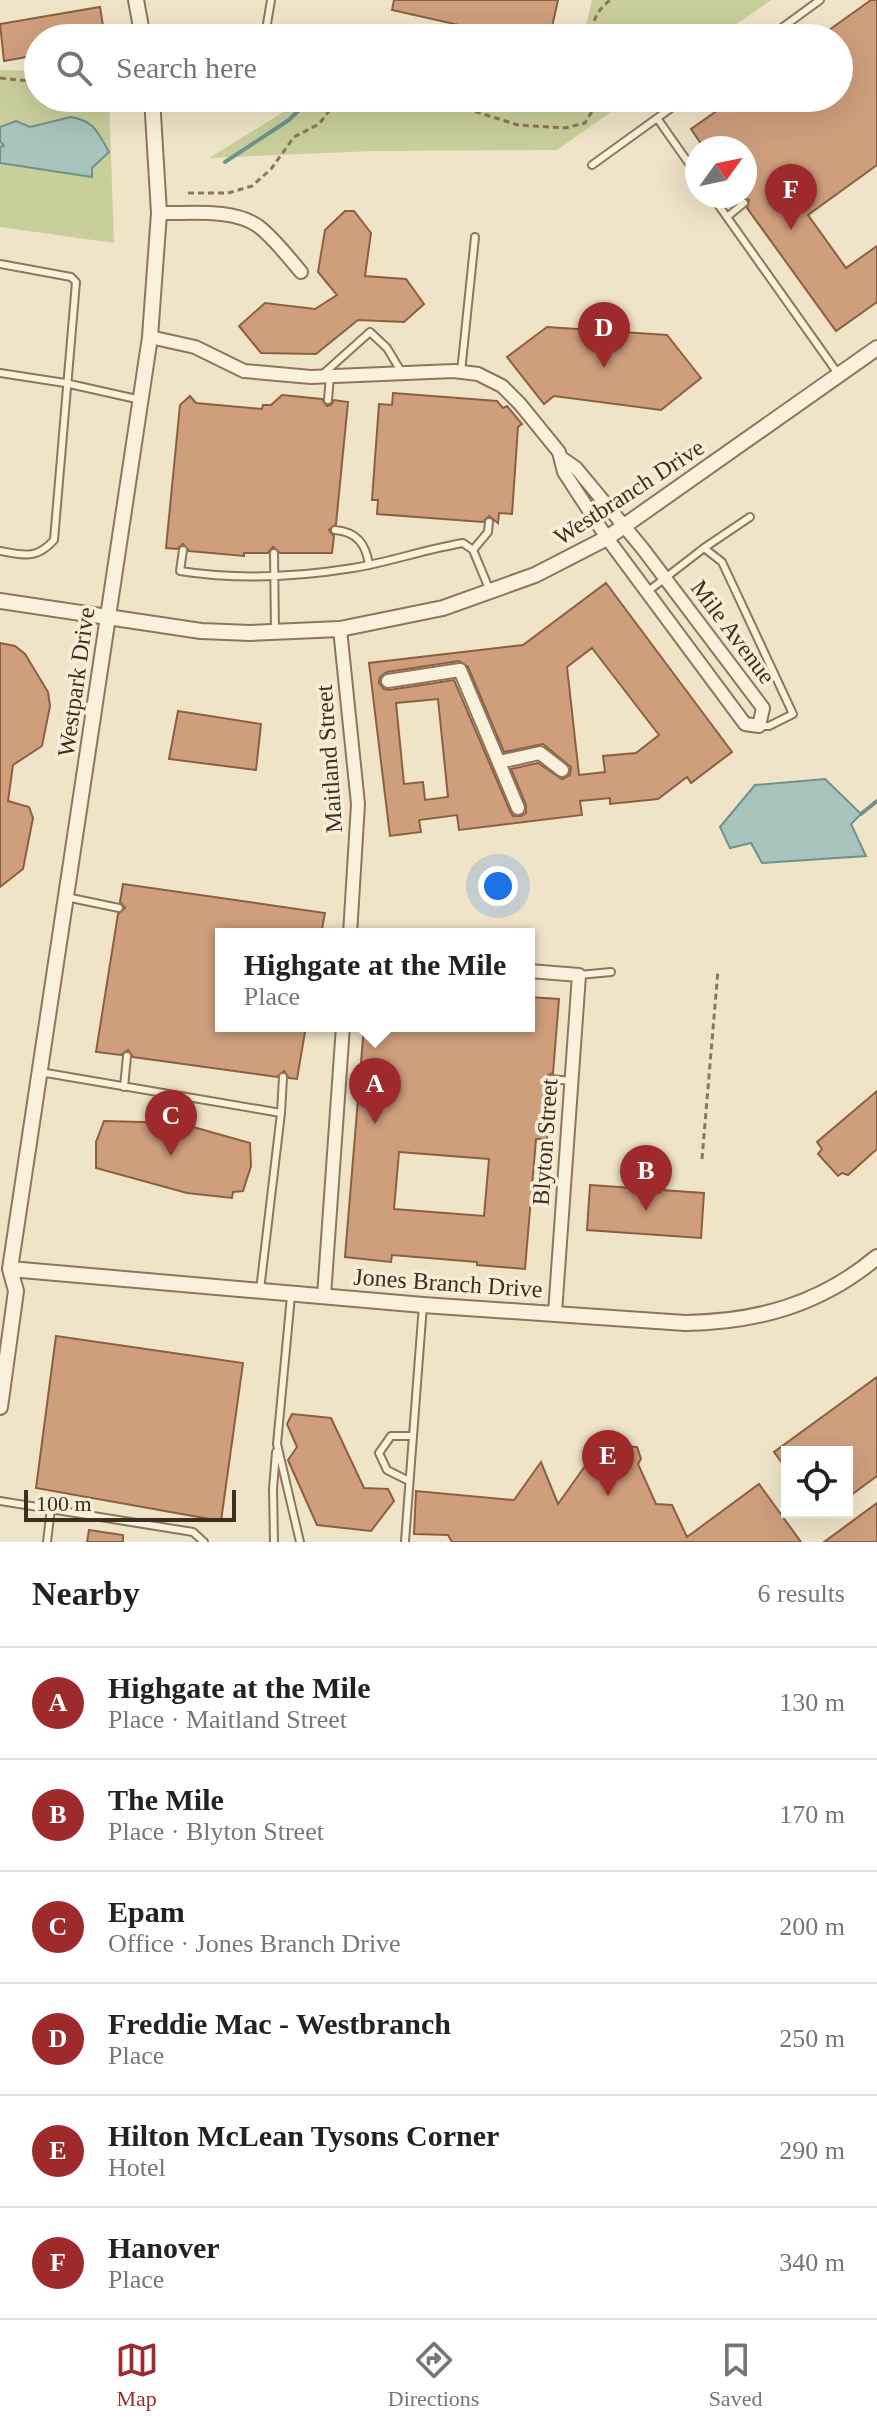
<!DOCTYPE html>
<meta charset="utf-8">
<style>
:root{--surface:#fff;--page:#f2f2f2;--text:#222;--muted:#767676;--line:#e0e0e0;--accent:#9e2a2b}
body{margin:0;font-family:Georgia,serif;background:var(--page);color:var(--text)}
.controls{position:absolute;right:24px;bottom:24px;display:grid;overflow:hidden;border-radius:0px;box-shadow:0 8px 32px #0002}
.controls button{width:72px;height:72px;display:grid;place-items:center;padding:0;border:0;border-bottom:2px solid var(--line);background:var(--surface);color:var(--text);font:40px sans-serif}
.compass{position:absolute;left:685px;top:136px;width:72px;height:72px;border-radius:50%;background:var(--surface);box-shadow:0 8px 32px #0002;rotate:57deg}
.scale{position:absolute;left:24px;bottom:20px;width:212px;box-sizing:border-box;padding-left:8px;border:4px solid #3d2e20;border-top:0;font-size:22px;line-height:28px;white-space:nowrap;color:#3d2e20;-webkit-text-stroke:6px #f7eed8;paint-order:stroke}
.you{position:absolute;left:498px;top:886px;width:28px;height:28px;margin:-20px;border:6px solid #fff;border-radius:50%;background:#1a73e8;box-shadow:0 0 0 12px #1a73e833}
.badge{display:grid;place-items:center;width:52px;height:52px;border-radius:50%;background:var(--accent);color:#fff;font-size:26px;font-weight:700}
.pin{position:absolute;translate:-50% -66px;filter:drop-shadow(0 2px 4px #0008)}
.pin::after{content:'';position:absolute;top:42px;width:28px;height:24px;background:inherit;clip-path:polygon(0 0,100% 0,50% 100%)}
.popup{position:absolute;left:215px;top:928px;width:320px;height:104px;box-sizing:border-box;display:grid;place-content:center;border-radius:0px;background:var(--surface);filter:drop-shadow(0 2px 6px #0005);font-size:26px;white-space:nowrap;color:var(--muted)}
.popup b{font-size:30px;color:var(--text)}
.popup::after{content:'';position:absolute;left:50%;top:100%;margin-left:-16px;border:16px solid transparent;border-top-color:var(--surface)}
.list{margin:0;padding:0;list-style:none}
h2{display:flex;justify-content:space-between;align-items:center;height:104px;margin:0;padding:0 32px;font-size:34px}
h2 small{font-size:26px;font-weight:400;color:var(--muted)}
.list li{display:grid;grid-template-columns:52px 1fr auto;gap:24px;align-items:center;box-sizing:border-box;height:112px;padding:0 32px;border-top:2px solid var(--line)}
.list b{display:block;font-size:30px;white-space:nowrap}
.list p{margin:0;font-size:26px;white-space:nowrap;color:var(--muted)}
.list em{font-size:26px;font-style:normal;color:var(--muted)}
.icon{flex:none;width:44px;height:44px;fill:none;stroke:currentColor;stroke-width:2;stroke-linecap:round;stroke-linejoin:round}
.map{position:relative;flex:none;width:877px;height:1542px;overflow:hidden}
.search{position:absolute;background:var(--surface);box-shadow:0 8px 32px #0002;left:24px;right:24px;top:24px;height:88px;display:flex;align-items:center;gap:20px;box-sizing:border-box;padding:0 28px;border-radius:44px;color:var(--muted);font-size:30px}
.sheet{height:776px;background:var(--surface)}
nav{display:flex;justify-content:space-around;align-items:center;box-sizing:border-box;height:112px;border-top:2px solid var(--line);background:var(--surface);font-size:22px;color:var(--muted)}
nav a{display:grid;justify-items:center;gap:4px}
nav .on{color:var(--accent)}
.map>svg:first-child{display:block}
.green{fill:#c9cf9b}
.water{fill:#a9c4bc;stroke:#6f938a;stroke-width:2}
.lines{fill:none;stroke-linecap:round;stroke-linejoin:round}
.stream{stroke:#6f938a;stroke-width:4}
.building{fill:#cf9f7d;stroke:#8d5f41;stroke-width:2;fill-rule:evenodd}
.service-casing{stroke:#8d765c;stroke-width:10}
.minor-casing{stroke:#8d765c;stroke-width:16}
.tertiary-casing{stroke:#8d765c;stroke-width:18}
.path{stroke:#8d765c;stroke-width:3;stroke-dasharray:6 4;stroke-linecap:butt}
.service{stroke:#faf1dc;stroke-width:6}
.minor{stroke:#faf1dc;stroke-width:12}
.tertiary{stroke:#faf1dc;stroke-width:14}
.labels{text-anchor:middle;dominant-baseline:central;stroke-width:7;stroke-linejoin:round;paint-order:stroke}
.street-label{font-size:24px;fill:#3d2e20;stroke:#f7eed8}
</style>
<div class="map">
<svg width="877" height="1542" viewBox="0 0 877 1542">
<rect width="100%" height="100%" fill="#f0e4c8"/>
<path class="green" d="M592 0H771L717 38H583Z
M0 70 38 71V98H109L114 243 0 227Z
M306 98H631L557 150 374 151 209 158Z"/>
<path class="water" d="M71 117C95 121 98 133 109 152L92 168V177L0 163V147L4 146 0 141V127L16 121 30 127Z
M825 779 861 814 851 824 866 856 762 863 751 843 730 848 720 827 755 785Z"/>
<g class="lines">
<path class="stream" d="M573 98C587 111 617 109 635 106
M225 162 289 120 311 98
M861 814 877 801"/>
</g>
<path class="building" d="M394 0H558L550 36 537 33 536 38H517L392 10Z
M871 0H877V165L808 215 846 268 877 246V302L836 331 747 208 749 200 739 196H745V148H704L691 129 735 98H839V38H818Z
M100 7 105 38H38V55L4 61 0 24Z
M345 211H354L371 233 365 276 406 279 424 304 404 322 358 320 316 354 261 353 239 326 265 303 315 309 337 295 318 272 325 230Z
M547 327 667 335 701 378 661 410 554 396 544 404 507 357Z
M393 393 497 401 503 408 507 406 522 424 518 427 512 514 499 513 498 523 489 516 483 522 377 514 378 500H372L379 404 392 405Z
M282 395 322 399 327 406 331 405 334 400 348 402 336 524 329 530 334 536 332 553H280L273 547 268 553H244V556L189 551 183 544 177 549 166 548 180 405 190 396 196 403 262 409 263 405H271Z
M606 583 732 752 691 783 687 777 658 799 610 804V798L580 801 582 815 459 830 457 815 419 820 421 832 390 836 369 663 523 645ZM592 648 659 735 636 753 603 756 605 772 579 775 567 667ZM459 661 468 667 504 752 543 744 571 767 570 775 562 779 538 763 511 769 526 805V813L521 816H513L510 811 454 680 389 690 384 689 379 683 380 677 387 672ZM438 699 448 797 425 800 423 782 404 784 396 703Z
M0 643 15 646 25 654 48 692 50 706 42 746 13 765 8 801 29 807 33 818 23 869 0 887Z
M178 711 261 724 256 770 169 759Z
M123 884 325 913 321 934H221V1026H306L297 1079 289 1078 284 1071 277 1077 133 1057 128 1050 121 1055 96 1052 118 914 125 908 120 902Z
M529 997 559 999 553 1073 548 1075 546 1079 552 1085 547 1139H536L525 1269 477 1265V1262L392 1255 391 1262 345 1257 364 1026H451L510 1031V1026H529ZM399 1152 489 1159 484 1216 394 1209Z
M877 1091V1149L848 1175 842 1173 838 1176 818 1154 822 1149 817 1142Z
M104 1121 179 1123 250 1143 251 1166 243 1191 233 1192 232 1198 187 1193 96 1168V1142Z
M590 1185 704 1193 701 1238 587 1230Z
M56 1336 243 1363 221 1521 36 1488Z
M877 1377V1476L847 1498V1452H787V1470L774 1452Z
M292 1414 331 1418 364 1488 388 1489 394 1501 371 1531 317 1525 288 1460 297 1447 287 1424Z
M600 1445 637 1447 641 1459 638 1464 656 1504 672 1505 687 1537 759 1484 801 1542H452L448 1535 414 1534 416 1491 514 1500 541 1462 558 1504Z
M877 1503V1542H824Z
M89 1530 123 1535V1542H87Z"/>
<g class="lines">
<g class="service-casing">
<path id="service" d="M261 38 266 30 271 0
M768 38 820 0
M657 118 697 175
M592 165 685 98
M712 196 839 375
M727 217 744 203
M0 264 71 277 76 282 54 540C36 560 24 555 0 551
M461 372 475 237
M0 373 65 383 141 400
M323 374 370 332 387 348 402 373
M328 400 330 376
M335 530C357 532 366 544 369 565
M704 548 722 562 793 714 769 726H759
M183 550 180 571C237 580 297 577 353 568 390 562 426 549 463 543L473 550 488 532 489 522
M473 550 490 591
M274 553 275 633
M647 592 704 548 750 517
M66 897 119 908
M579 975 611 972
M40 1072 281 1113 260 1290
M552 1079 571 1081
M124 1087 127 1056
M281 1113 283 1077
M291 1296 277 1444 300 1542
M409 1481 387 1470 379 1453 391 1436H413
M0 1501 193 1532 204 1542
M405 1541 423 1305
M47 1542 51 1508
M274 1542 273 1489 276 1452"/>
</g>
<g class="minor-casing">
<path id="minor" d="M159 213C189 214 232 208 258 226 274 238 288 257 301 272
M150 337 195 347 244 371 311 377 454 371 478 374 502 386 520 404 559 452 564 472 607 538 745 724 759 726 763 708 643 549 576 468 563 459
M340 629 358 804 350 934
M388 681 460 670 518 808
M499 762 540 753 562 770
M529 971 579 975 555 1313
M324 1296 343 1026"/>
</g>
<g class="tertiary-casing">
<path id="tertiary" d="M136 0 143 38
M0 601 201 631 250 633 340 629 443 608 535 575 607 538 877 348
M10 1269 423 1305 685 1323C758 1322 821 1304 877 1257
M0 1407 16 1291 10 1269 150 337 159 213 152 98"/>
</g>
<path class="path" d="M603 38C586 25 597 11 610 0
M0 78 38 82
M417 98 435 105 464 108 518 125 565 128 585 123 600 98
M188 193H228L252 186 271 169 294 137 319 124 339 98
M702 1159 718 970"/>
<use href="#service" class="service"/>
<use href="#minor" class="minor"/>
<use href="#tertiary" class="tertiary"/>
</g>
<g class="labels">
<g class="street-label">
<text transform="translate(629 492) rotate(-33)">Westbranch Drive</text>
<text transform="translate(733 632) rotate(53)">Mile Avenue</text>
<text transform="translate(76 682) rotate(-82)">Westpark Drive</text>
<text transform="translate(329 759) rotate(-94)">Maitland Street</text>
<text transform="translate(545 1142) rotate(-86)">Blyton Street</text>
<text transform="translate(448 1283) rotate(4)">Jones Branch Drive</text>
</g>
</g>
</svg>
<div class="controls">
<button><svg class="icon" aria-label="locate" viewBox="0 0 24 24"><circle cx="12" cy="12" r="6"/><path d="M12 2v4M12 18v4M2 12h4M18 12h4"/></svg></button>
</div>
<svg class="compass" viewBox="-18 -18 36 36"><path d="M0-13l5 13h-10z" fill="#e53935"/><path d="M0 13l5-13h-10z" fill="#767676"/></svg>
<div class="scale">100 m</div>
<div class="you"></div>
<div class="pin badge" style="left:375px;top:1124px">A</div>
<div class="popup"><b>Highgate at the Mile</b>Place</div>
<div class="pin badge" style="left:646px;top:1211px">B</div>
<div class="pin badge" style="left:171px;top:1156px">C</div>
<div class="pin badge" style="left:604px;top:368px">D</div>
<div class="pin badge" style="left:608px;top:1496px">E</div>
<div class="pin badge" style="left:791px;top:230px">F</div>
<div class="search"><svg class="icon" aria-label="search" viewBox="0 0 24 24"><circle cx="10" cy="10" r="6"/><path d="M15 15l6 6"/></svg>Search here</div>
</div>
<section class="sheet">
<h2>Nearby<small>6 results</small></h2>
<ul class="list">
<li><span class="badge">A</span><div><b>Highgate at the Mile</b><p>Place · Maitland Street</p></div><em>130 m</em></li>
<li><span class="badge">B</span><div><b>The Mile</b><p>Place · Blyton Street</p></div><em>170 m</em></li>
<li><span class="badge">C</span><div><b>Epam</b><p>Office · Jones Branch Drive</p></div><em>200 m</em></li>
<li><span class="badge">D</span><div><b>Freddie Mac - Westbranch</b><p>Place</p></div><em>250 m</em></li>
<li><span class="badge">E</span><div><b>Hilton McLean Tysons Corner</b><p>Hotel</p></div><em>290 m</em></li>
<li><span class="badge">F</span><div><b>Hanover</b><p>Place</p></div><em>340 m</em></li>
</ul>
</section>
<nav>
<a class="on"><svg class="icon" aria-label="map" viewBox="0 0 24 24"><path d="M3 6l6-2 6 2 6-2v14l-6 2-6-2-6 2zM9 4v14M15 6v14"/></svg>Map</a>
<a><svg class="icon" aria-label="directions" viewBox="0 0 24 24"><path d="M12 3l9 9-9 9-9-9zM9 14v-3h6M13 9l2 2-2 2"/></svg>Directions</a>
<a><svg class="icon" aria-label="saved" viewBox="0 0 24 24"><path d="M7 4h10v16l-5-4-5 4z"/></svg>Saved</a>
</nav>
